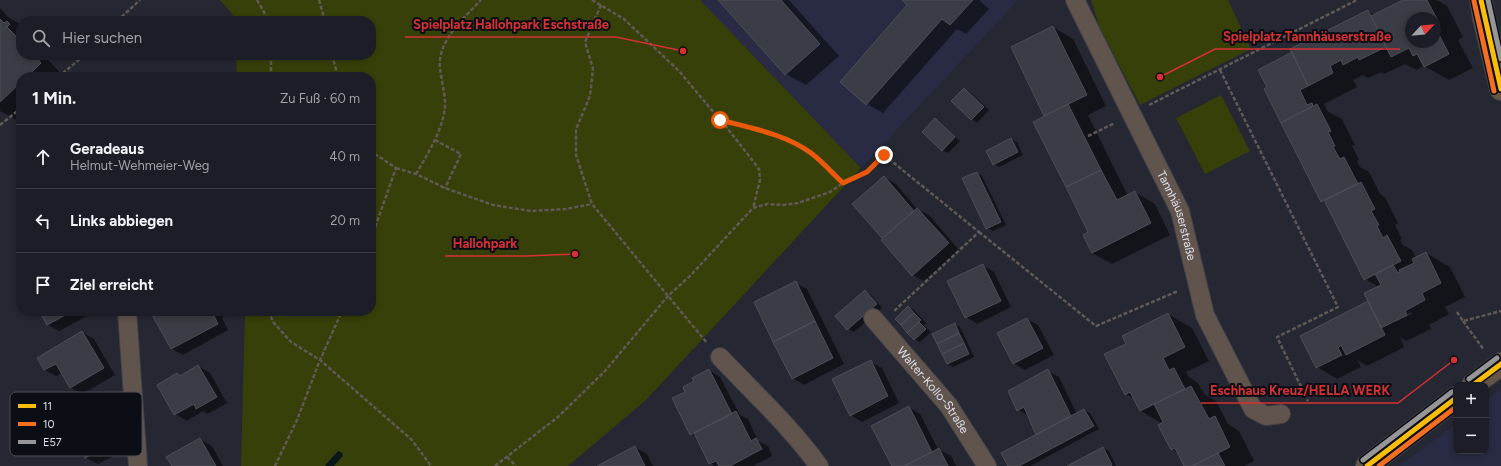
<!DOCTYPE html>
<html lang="de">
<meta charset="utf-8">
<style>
:root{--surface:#1c1d26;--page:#25262e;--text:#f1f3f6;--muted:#a0a2a7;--line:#3a3b43}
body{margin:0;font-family:Figtree,sans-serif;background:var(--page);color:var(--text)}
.controls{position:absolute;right:12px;bottom:12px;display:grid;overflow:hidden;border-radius:8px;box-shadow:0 2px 6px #0003}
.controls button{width:36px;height:36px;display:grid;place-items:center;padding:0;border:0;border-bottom:1px solid var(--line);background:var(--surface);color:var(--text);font:20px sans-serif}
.compass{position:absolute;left:1405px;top:12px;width:36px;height:36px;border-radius:50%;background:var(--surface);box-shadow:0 2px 6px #0003;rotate:64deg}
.stop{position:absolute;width:12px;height:12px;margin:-9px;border:3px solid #ea580c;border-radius:50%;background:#fff}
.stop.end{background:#ea580c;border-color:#fff;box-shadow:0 1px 4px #0008}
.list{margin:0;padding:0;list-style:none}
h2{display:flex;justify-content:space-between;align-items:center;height:52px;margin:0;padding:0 16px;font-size:17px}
h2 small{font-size:13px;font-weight:400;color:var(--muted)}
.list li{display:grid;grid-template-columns:26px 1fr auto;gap:12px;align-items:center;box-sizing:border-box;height:64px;padding:0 16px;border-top:1px solid var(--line)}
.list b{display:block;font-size:15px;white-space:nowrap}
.list p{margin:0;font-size:13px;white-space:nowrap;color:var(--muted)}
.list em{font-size:13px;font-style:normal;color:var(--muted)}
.icon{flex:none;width:22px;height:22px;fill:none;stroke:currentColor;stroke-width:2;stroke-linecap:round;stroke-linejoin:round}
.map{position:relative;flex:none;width:1501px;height:466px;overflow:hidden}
.search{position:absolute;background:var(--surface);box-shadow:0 2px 6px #0003;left:16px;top:16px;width:360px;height:44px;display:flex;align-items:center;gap:10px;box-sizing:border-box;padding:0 14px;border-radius:16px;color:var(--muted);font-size:15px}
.panel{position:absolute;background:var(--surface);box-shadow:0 2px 6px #0003;left:16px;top:72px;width:360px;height:244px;border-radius:16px}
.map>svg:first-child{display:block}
.built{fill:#282b43}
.green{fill:#374008}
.shadow{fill:#0007;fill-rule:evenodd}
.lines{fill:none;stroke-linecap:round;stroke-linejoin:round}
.stream{stroke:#081819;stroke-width:7}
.building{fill:#3b3d46;stroke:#4c4e57}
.street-casing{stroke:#40424b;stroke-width:20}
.secondary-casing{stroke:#40424b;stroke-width:24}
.path{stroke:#605956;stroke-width:2.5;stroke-dasharray:4 2;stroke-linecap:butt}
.street{stroke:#61544c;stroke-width:18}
.secondary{stroke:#655547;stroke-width:22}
.bus-1-casing{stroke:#0c0e16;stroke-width:8}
.bus-2-casing{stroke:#0c0e16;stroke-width:8}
.bus-3-casing{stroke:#0c0e16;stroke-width:8}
.bus-1{stroke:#fabd09;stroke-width:5}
.bus-2{stroke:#f46e22;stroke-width:5}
.bus-3{stroke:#969696;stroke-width:5}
.route{stroke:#ea580c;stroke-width:5}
.labels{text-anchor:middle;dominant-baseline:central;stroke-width:4;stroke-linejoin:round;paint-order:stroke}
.street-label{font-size:12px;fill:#dee1ee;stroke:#0c0e16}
.key{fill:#0c0e16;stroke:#4b4d57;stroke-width:1}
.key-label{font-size:11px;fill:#dee1ee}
.leader{fill:none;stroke:#d63132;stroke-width:1.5}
.callout-dot{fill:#d63132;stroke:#0c0e16;stroke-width:1.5}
.callout-label{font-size:13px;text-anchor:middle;font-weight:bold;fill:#d63132;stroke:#0c0e16;stroke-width:4;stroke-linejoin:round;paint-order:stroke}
</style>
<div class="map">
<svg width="1501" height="466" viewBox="0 0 1501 466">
<rect width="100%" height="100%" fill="#252732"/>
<path class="built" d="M700 0H1018L861 168Z
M1501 389V466H1399L1456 424V451H1486V400Z"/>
<path class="green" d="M220 0H700L861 168 646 400 568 466H241L245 311H371V77H237L236 55H371V21H234L233 15Z
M1091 0H1228L1251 49 1140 105 1099 26Z
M1221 95 1250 151 1205 174 1176 118Z"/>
<path class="shadow" d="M720 0H789L839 56 806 85 786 74Z
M903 0H979L989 9 966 34 957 29 883 113 867 104 909 5Z
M1406 0H1437L1447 6 1463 37 1458 40 1473 68 1449 80 1424 66 1416 70 1405 64 1384 74 1381 72 1368 78 1363 75 1353 80 1357 87 1324 104 1327 111 1342 119 1355 145 1352 146 1359 160 1357 161 1360 167 1369 172 1380 194 1385 197 1398 223 1395 225 1402 239 1400 240 1403 245 1412 250 1416 258 1426 253 1450 267 1465 297 1445 307 1449 314 1429 325 1431 329 1406 341 1400 337 1404 347 1367 366 1357 360 1361 367 1337 379 1317 367 1370 301 1379 287 1365 279 1328 205 1322 201 1265 89 1368 11 1375 15ZM1411 18H1435V42H1411ZM1411 312 1412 314 1395 322V320Z
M0 8 7 16 21 25 18 28 21 30V55H44L64 77H21V118L18 121 0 111Z
M1053 27 1073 39 1106 106 1088 115 1128 196 1135 192 1155 204 1170 235 1112 264 1092 253 1089 233 1046 116 1012 48Z
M964 89 970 92 989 110 977 123 972 119Z
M935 120 940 123 960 141 948 153 942 150Z
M1011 139 1017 142 1023 155 999 167 994 164Z
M977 173 982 176 1006 225 993 231 987 228Z
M884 177 896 184 917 209 929 215 959 250 924 281 912 275 884 239 854 204Z
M983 265 994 272 1011 307 977 324 966 317Z
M796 283 807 289 844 364 804 385 793 378Z
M865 291 870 294 882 308 854 332 848 329 837 316Z
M908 307 914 310 926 323 924 325 931 332 920 342 914 339 896 319Z
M40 311H96L59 331 48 325Z
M151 311H229L230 313 222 318 228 330 183 355 172 349Z
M1168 314 1192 328 1209 361 1186 372 1189 377 1198 383 1204 394 1216 401 1228 424 1239 431 1254 461 1244 466H1185L1179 454 1172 449 1163 424 1141 411 1135 399 1126 394 1127 344Z
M1027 319 1038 325 1054 355 1025 370 1013 363Z
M955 324 960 327 974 357 953 367 948 364Z
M82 332 94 339 115 375 82 394 71 388 62 373 56 376 45 370Z
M871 362 882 368 899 403 862 422 851 415Z
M198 366 210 373 227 403 208 414 203 411 187 421 175 414 177 374 182 376Z
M709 370 720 377 740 415 748 419 758 441 768 446 772 456 753 466H715L710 463 698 438 691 434 686 392 695 382Z
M1048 371 1059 377 1077 414 1084 410 1090 413 1099 429 1030 466H1009L1038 435 1029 416 1018 410Z
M95 406 107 413 127 449 98 464 86 458 67 421Z
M909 407 920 414 938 449 951 456 956 466H893Z
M200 439 212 446 223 466H173Z
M635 447 647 454 653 466H599Z
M1103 448 1109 451 1116 466H1069Z"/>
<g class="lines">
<path class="stream" d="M329 466 339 455"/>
</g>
<path class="building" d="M718 0H781L820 44 785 75Z
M902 0H973L950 25 942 19 866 105 840 82 907 5Z
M1403 0H1427L1439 23 1435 25V18H1411V42H1435V27L1449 54 1424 67 1417 54 1413 56 1409 48 1391 57 1371 16Z
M1368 10 1386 47 1359 60 1358 57 1343 65 1341 60 1330 66 1333 73 1308 86 1290 49Z
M0 19 4 23 7 21 10 24 7 27 21 41V55H34L41 63 27 77H21V82L0 102Z
M1053 26 1087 95 1044 116 1011 47Z
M1292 52 1308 86 1300 90 1307 105 1312 103 1313 106 1281 123 1264 89 1267 87 1258 70Z
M964 88 984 107 971 120 951 101Z
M1068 104 1101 170 1066 187 1033 122Z
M1317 104 1331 131 1328 132 1335 146 1333 147 1337 154 1340 159 1344 157 1358 184 1321 202 1281 123Z
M935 118 955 137 942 151 922 132Z
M1011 138 1018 152 993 165 986 151Z
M1101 170 1117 200 1135 191 1151 223 1092 253 1083 235 1088 232 1066 187Z
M977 172 1001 222 986 229 962 178Z
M884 176 914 211 882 238 852 204Z
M1361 182 1375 209 1371 211 1379 225 1377 226 1383 238 1387 235 1401 261 1364 280 1324 200Z
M917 208 949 243 912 276 881 240Z
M1426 252 1441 283 1422 293 1425 300 1405 311 1407 315 1381 328 1364 293 1381 285 1375 274 1393 265 1398 273 1400 272 1399 270 1414 263 1412 259Z
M983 264 1001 301 965 318 947 281Z
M796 281 815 321 773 342 754 302Z
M865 290 877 304 847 330 835 316Z
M1368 301 1385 335 1346 355 1341 345 1338 348 1342 355 1316 368 1300 336Z
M908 306 914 313 901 325 895 319Z
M39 311H73L47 325Z
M150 311H212L218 324 171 349Z
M914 313 921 320 907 333 901 325Z
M1168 313 1185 347 1163 358 1169 370 1174 368 1185 389 1140 411 1130 392 1125 395 1104 354 1126 344 1122 336Z
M1027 318 1043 348 1013 364 997 333Z
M815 321 833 358 792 379 773 342Z
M919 322 926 329 914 340 907 333Z
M955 323 959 333 937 344 932 334Z
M82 331 104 368 70 388 56 364 44 370 37 358Z
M959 333 964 343 942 354 937 344Z
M964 343 969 354 947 364 942 354Z
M871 360 888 396 850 416 832 379Z
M198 365 217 397 196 409 194 404 174 415 157 385 177 373 180 376Z
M709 369 732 414 690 435 672 398 685 392 683 387 694 381 692 378Z
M1048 369 1071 416 1036 435 1024 407 1017 411 1008 391Z
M1191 386 1209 419 1215 416 1230 447 1192 466H1184L1175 448 1171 450 1158 425 1163 422 1154 404Z
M95 405 116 442 85 458 66 421Z
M909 406 932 452 904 466H892L871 426Z
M1084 409 1094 426 1019 466H1008L1001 453Z
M736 411 751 441 756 438 762 449 730 466H719L716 461 709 464 694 433Z
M200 438 216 466H172L166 457Z
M635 446 645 466H597Z
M1103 447 1112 465 1111 466H1067Z
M939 448 948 466H904L932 452Z
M1218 453 1225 466H1192Z"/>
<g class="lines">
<g class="street-casing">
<g id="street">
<path id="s1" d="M1075 0 1180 211 1205 315 1253 409 1266 416 1281 414"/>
<path d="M127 311 138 466"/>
<path id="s2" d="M873 318 949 406 987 466"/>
<path d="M720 357C753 392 790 426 819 466"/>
</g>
</g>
<g class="secondary-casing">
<path id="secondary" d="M1481 0 1484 18 1501 89
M1473 385 1501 364
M1367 466 1456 398"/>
</g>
<path class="path" d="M257 0 264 12 267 21
M319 0 325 21
M592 0 624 19 679 71 720 120 772 133 791 141 811 153 843 183
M601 5 585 42 593 69 590 96 576 129V155L592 204 707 343
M117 21 140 0
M271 55V77
M332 55 338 77
M1220 70 1338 307 1277 337 1308 401
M58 77 85 55
M1149 105 1357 0
M721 120 759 169 760 180 753 208
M0 125 21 108
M1088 136 1115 123
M435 140 461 154 445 188
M371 149 375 154 396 168 371 239
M884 155 979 232 893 312
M396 168 416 174 445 188 493 205 531 211 566 209 592 204
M416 174C428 153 442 132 445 107 446 96 441 80 440 68 437 41 464 18 481 0
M979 232 1096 326 1178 291
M268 311 274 323 291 342 320 360 412 440 431 466
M1457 312 1463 321 1501 311
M1463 321 1484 350
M507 457 516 466
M275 466 297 420 320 360 342 311
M495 466 559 416 605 371 668 296 690 276 753 208 767 204 783 205 798 203 830 192 843 183 867 172 889 150"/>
<use href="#street" class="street"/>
<use href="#secondary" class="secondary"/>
<g class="bus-1-casing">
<path id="bus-1" d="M1481 0 1501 89
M1473 385 1501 364
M1367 466 1456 398"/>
</g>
<g class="bus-2-casing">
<path id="bus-2" d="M1474 1 1494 91
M1379 466 1456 407"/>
</g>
<g class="bus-3-casing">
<path id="bus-3" d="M1488 0 1501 59
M1469 379 1497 358
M1363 460 1452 392"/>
</g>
<use href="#bus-1" class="bus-1"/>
<use href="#bus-2" class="bus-2"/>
<use href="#bus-3" class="bus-3"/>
</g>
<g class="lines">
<path class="route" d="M720 120C751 128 785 134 811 153 822 161 832 173 843 183L867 172 884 155"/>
</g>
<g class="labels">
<g class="street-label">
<text stroke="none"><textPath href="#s1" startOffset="239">Tannhäuserstraße</textPath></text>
<text stroke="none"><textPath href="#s2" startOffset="94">Walter-Kollo-Straße</textPath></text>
</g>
</g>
<rect x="10" y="392" width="132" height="64" rx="6" class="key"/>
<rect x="18" y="404" width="18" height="4" fill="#fabd09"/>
<rect x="18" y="422" width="18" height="4" fill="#f46e22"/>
<rect x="18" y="440" width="18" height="4" fill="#969696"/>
<g class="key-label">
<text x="43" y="410">11</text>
<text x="43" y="428">10</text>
<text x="43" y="446">E57</text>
</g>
<path class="leader" d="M683 51L616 37H405M1160 77L1215 49H1400M575 254L525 256H445M1454 360L1398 403H1201"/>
<g class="callout-dot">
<circle cx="683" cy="51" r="4"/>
<circle cx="1160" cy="77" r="4"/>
<circle cx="575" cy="254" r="4"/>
<circle cx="1454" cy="360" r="4"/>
</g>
<g class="callout-label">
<text x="511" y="29">Spielplatz Hallohpark Eschstraße</text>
<text x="1307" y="41">Spielplatz Tannhäuserstraße</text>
<text x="485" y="248">Hallohpark</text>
<text x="1300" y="395">Eschhaus Kreuz/HELLA WERK</text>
</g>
</svg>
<div class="controls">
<button>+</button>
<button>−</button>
</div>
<svg class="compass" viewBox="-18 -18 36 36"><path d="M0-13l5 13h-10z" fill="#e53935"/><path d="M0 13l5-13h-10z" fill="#a0a2a7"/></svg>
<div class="stop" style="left:720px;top:120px"></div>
<div class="stop end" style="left:884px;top:155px"></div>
<div class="search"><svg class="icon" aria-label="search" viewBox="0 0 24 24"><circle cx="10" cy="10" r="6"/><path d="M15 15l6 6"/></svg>Hier suchen</div>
<section class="panel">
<h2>1 Min.<small>Zu Fuß · 60 m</small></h2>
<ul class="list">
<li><svg class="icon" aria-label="ahead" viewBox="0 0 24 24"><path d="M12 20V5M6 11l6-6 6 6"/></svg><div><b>Geradeaus</b><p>Helmut-Wehmeier-Weg</p></div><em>40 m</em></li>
<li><svg class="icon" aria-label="left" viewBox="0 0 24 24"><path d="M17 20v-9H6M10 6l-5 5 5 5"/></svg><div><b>Links abbiegen</b></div><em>20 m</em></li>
<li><svg class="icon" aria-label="arrive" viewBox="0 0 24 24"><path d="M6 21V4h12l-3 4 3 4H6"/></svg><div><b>Ziel erreicht</b></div></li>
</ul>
</section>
</div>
